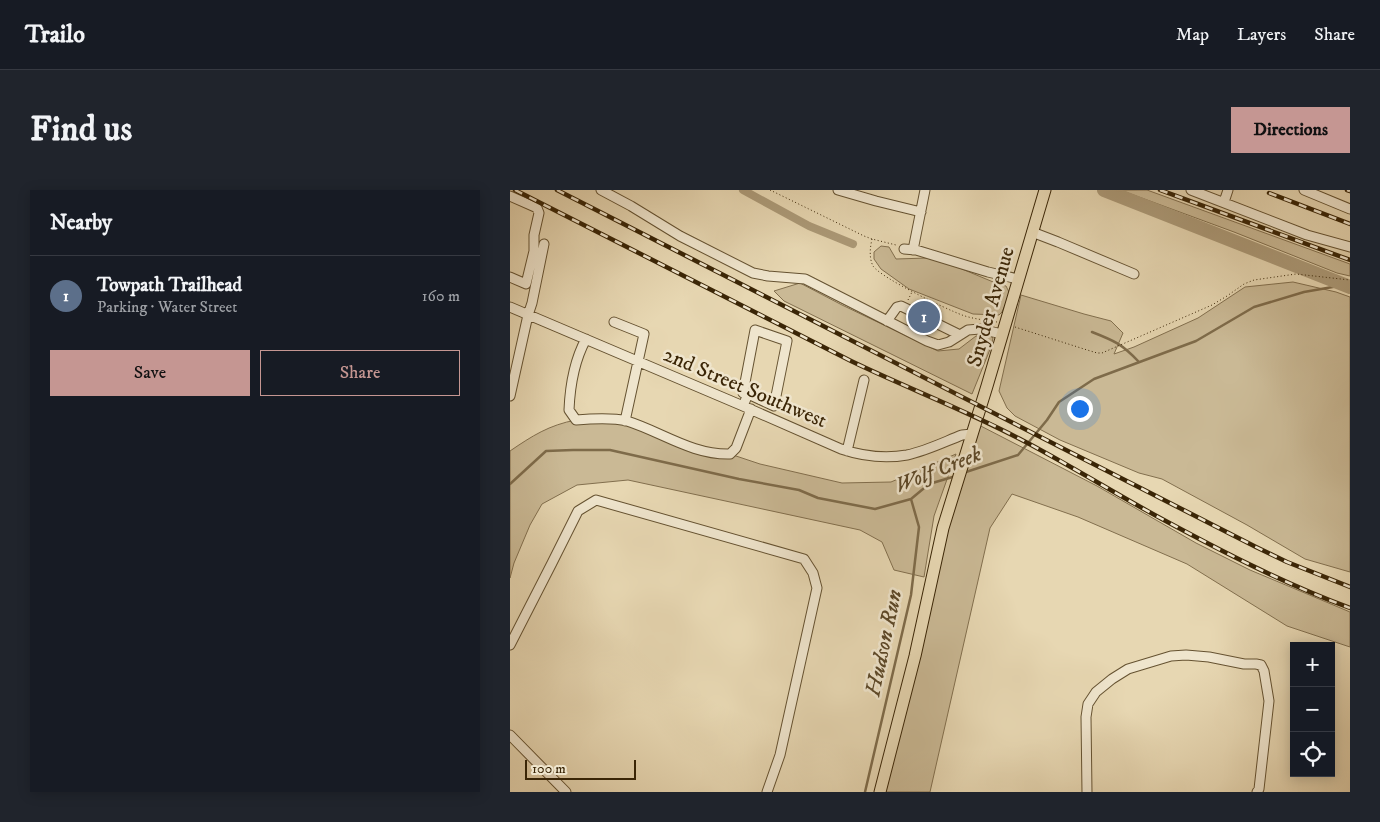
<!DOCTYPE html>
<meta charset="utf-8">
<style>
:root{--surface:#171b24;--page:#20242c;--text:#f1f3f6;--muted:#9ea1a6;--line:#363941;--accent:#c59692}
body{margin:0;font-family:"IM FELL DW Pica",serif;background:var(--page);color:var(--text)}
.controls{position:absolute;right:15px;bottom:15px;display:grid;overflow:hidden;border-radius:0px;box-shadow:0 2px 12px #0003}
.controls button{width:45px;height:45px;display:grid;place-items:center;padding:0;border:0;border-bottom:1px solid var(--line);background:var(--surface);color:var(--text);font:25px sans-serif}
.scale{position:absolute;left:15px;bottom:12px;width:111px;box-sizing:border-box;padding-left:5px;border:2px solid #3a2506;border-top:0;font-size:14px;line-height:18px;white-space:nowrap;color:#3a2506;-webkit-text-stroke:4px #efe5cd;paint-order:stroke}
.you{position:absolute;left:569px;top:218px;width:18px;height:18px;margin:-12px;border:4px solid #fff;border-radius:50%;background:#1a73e8;box-shadow:0 0 0 8px #1a73e833}
.badge{display:grid;place-items:center;width:32px;height:32px;border-radius:50%;background:var(--accent);color:#fff;font-size:16px;font-weight:700}
.pin{position:absolute;translate:-50% -50%;border:2px solid #fff;box-shadow:0 1px 5px #0006}
.list{margin:0;padding:0;list-style:none}
h2{display:flex;justify-content:space-between;align-items:center;height:65px;margin:0;padding:0 20px;font-size:21px}
h2 small{font-size:16px;font-weight:400;color:var(--muted)}
.list li{display:grid;grid-template-columns:32px 1fr auto;gap:15px;align-items:center;box-sizing:border-box;height:80px;padding:0 20px;border-top:1px solid var(--line)}
.list b{display:block;font-size:19px;white-space:nowrap}
.list p{margin:0;font-size:16px;white-space:nowrap;color:var(--muted)}
.list em{font-size:16px;font-style:normal;color:var(--muted)}
.actions{display:flex;gap:10px;padding:15px 20px}
.actions a{flex:1;padding:11px 0;border:1px solid var(--accent);border-radius:0px;text-align:center;font-size:18px;color:var(--accent)}
.actions .main{background:var(--accent);color:#111}
.icon{flex:none;width:28px;height:28px;fill:none;stroke:currentColor;stroke-width:2;stroke-linecap:round;stroke-linejoin:round}
.map{position:relative;flex:none;width:840px;height:602px;overflow:hidden;border-radius:0px}
header{display:flex;align-items:center;gap:30px;box-sizing:border-box;height:70px;padding:0 25px;background:var(--surface);border-bottom:1px solid var(--line)}
header strong{font-size:24px}
nav{display:flex;gap:28px;margin-inline-start:auto;font-size:18px}
.intro{display:flex;align-items:center;justify-content:space-between;box-sizing:border-box;height:120px;padding:0 30px}
h1{margin:0;font-size:35px}
.button{padding:12px 22px;border-radius:0px;background:var(--accent);color:#111;font-size:18px;font-weight:700}
main{display:flex;gap:30px;padding:0 30px}
aside{flex:1;background:var(--surface);border-radius:0px;box-shadow:0 2px 12px #0003}
.map>svg:first-child{display:block}
.green{fill:#cab995;stroke:#826f4e}
.lines{fill:none;stroke-linecap:round;stroke-linejoin:round}
.stream{stroke:#7e6b4a;stroke-width:2.5}
.canal{stroke:#ac9a78;stroke-width:8}
.river{stroke:#ac9a78;stroke-width:14}
.minor-casing{stroke:#655231;stroke-width:11}
.major-casing{stroke:#3a2506;stroke-width:13}
.path{stroke:#3a2506;stroke-width:1;stroke-dasharray:1 2.5;stroke-linecap:butt}
.minor{stroke:#efe5cd;stroke-width:9}
.major{stroke:#e7d7b2;stroke-width:11}
.rail-casing{stroke:#3a2506;stroke-width:4.5}
.rail{stroke:#efe5cd;stroke-width:2.5;stroke-dasharray:8;stroke-linecap:butt}
.labels{text-anchor:middle;dominant-baseline:central;stroke-width:5;stroke-linejoin:round;paint-order:stroke}
.street-label{font-size:21px;fill:#3a2506;stroke:#efe5cd}
.water-label{font-size:22px;font-style:italic;fill:#5c4828;stroke:#efe5cd}
</style>
<header>
<strong>Trailo</strong>
<nav><a>Map</a><a>Layers</a><a>Share</a></nav>
</header>
<div class="intro"><h1>Find us</h1><a class="button">Directions</a></div>
<main>
<aside>
<h2>Nearby<small></small></h2>
<ul class="list">
<li><span class="badge" style="background:#5c6f8a">1</span><div><b>Towpath Trailhead</b><p>Parking · Water Street</p></div><em>160 m</em></li>
</ul>
<div class="actions"><a class="main">Save</a><a>Share</a></div>
</aside>
<div class="map">
<svg width="840" height="602" viewBox="0 0 840 602">
<rect width="100%" height="100%" fill="#e7d7b2"/>
<filter id="stains"><feTurbulence type="fractalNoise" baseFrequency=".004" numOctaves="4"/><feColorMatrix values="0 0 0 0 .2 0 0 0 0 .09 0 0 0 0 .02 0 0 0 .5 -.17"/></filter>
<radialGradient id="worn" r=".72"><stop offset=".6" stop-color="#630" stop-opacity="0"/><stop offset="1" stop-color="#630" stop-opacity=".3"/></radialGradient>
<path class="green" d="M610 0H637L840 74V86L827 83 724 42Z
M371 56 379 57 386 69 417 68 440 74 488 94 496 96 500 104 492 122 489 125 463 124 399 99 371 79 364 69V62Z
M783 92 826 102 840 107V382L795 369 737 335 652 289 629 283 550 250 505 226 497 218 489 201 511 105 574 124 601 131 613 143 604 164 624 157 688 128 735 97Z
M290 93 332 115 428 161 449 159 466 146 479 145 483 148 481 157 462 204 274 111 264 101Z
M66 230 115 231 175 255 220 264 250 274 332 293 381 292 446 264 424 326 414 387 384 380 372 352 350 340 118 290 67 295 32 314 20 335 4 373 0 388V261C22 246 39 235 66 230Z
M465 233 587 296 686 353 740 380 840 422V457L777 436 677 374 568 327 502 304 480 338 420 602H370Z"/>
<g class="lines">
<path class="stream" d="M582 142C605 151 612 154 629 172
M453 283 508 265 537 230 549 212 584 189 686 151 744 117 794 102 834 95
M0 294 36 261 63 260H100L229 289 289 300 308 308 365 319 401 309 419 294 446 286
M355 602 401 405 409 337 401 309"/>
<path class="canal" d="M233 0 299 36 343 54"/>
<path class="river" d="M594 0 840 97"/>
<g class="minor-casing">
<path id="minor" d="M91 0 121 16 170 46 243 83 258 86 295 89 417 151 428 155 439 152 458 140 470 139 492 144
M328 0 366 11 411 22
M681 0 797 45 840 57
M794 0 840 19
M0 6 27 18 29 23 24 45V61L16 94 0 87
M714 12 718 0
M522 42 548 52 624 84
M394 59 406 60 478 82 508 89
M403 60 415 0
M0 117 233 216 331 259C352 266 375 269 397 265 416 261 434 252 452 245L462 244
M377 131 387 117 391 116 450 145
M104 132 134 144 115 231
M76 149C64 171 60 196 59 220L66 230C79 229 104 228 117 231 152 242 182 265 220 264L226 258 241 219
M0 206 18 125 22 113 34 54
M233 216 238 204 233 203 245 140 277 151 264 216 238 204
M337 261 354 190
M0 455 42 373 68 321 86 310 294 369 303 383 307 398 270 565 257 602
M0 545 56 602
M577 602 576 527 578 514 586 502 602 489 618 479 661 466 676 465 699 467 734 474H746L751 475 754 481 759 511 749 599 747 602"/>
</g>
<g class="major-casing">
<path id="major" d="M370 602 405 466 433 338 477 196 535 0"/>
</g>
<path class="path" d="M260 0 354 46 362 49 386 55
M362 49C360 58 359 68 363 76 371 88 436 119 452 125 463 129 475 130 487 132
M398 110 402 102
M505 137 574 159 587 163H592L702 115 717 106 734 94 744 90 786 84 840 90"/>
<use href="#minor" class="minor"/>
<use href="#major" class="major"/>
<g class="rail-casing">
<path id="rail" d="M5 0 341 171C397 198 455 220 510 249 558 274 604 303 652 329 713 362 775 394 840 418
M47 0 746 357 777 372 840 397
M650 0 840 70
M837 0 840 1
M759 3 840 34"/>
</g>
<use href="#rail" class="rail"/>
</g>
<g class="labels">
<g class="street-label">
<text transform="translate(481 117) rotate(-74)">Snyder Avenue</text>
<text transform="translate(235 198) rotate(23)">2nd Street Southwest</text>
</g>
<g class="water-label">
<text transform="translate(428 280) rotate(-22)">Wolf Creek</text>
<text transform="translate(374 453) rotate(-78)">Hudson Run</text>
</g>
</g>
<rect width="100%" height="100%" filter="url(#stains)"/>
<rect width="100%" height="100%" fill="url(#worn)"/>
</svg>
<div class="controls">
<button>+</button>
<button>−</button>
<button><svg class="icon" aria-label="locate" viewBox="0 0 24 24"><circle cx="12" cy="12" r="6"/><path d="M12 2v4M12 18v4M2 12h4M18 12h4"/></svg></button>
</div>
<div class="scale">100 m</div>
<div class="you"></div>
<div class="pin badge" style="left:414px;top:127px;background:#5c6f8a">1</div>
</div>
</main>
